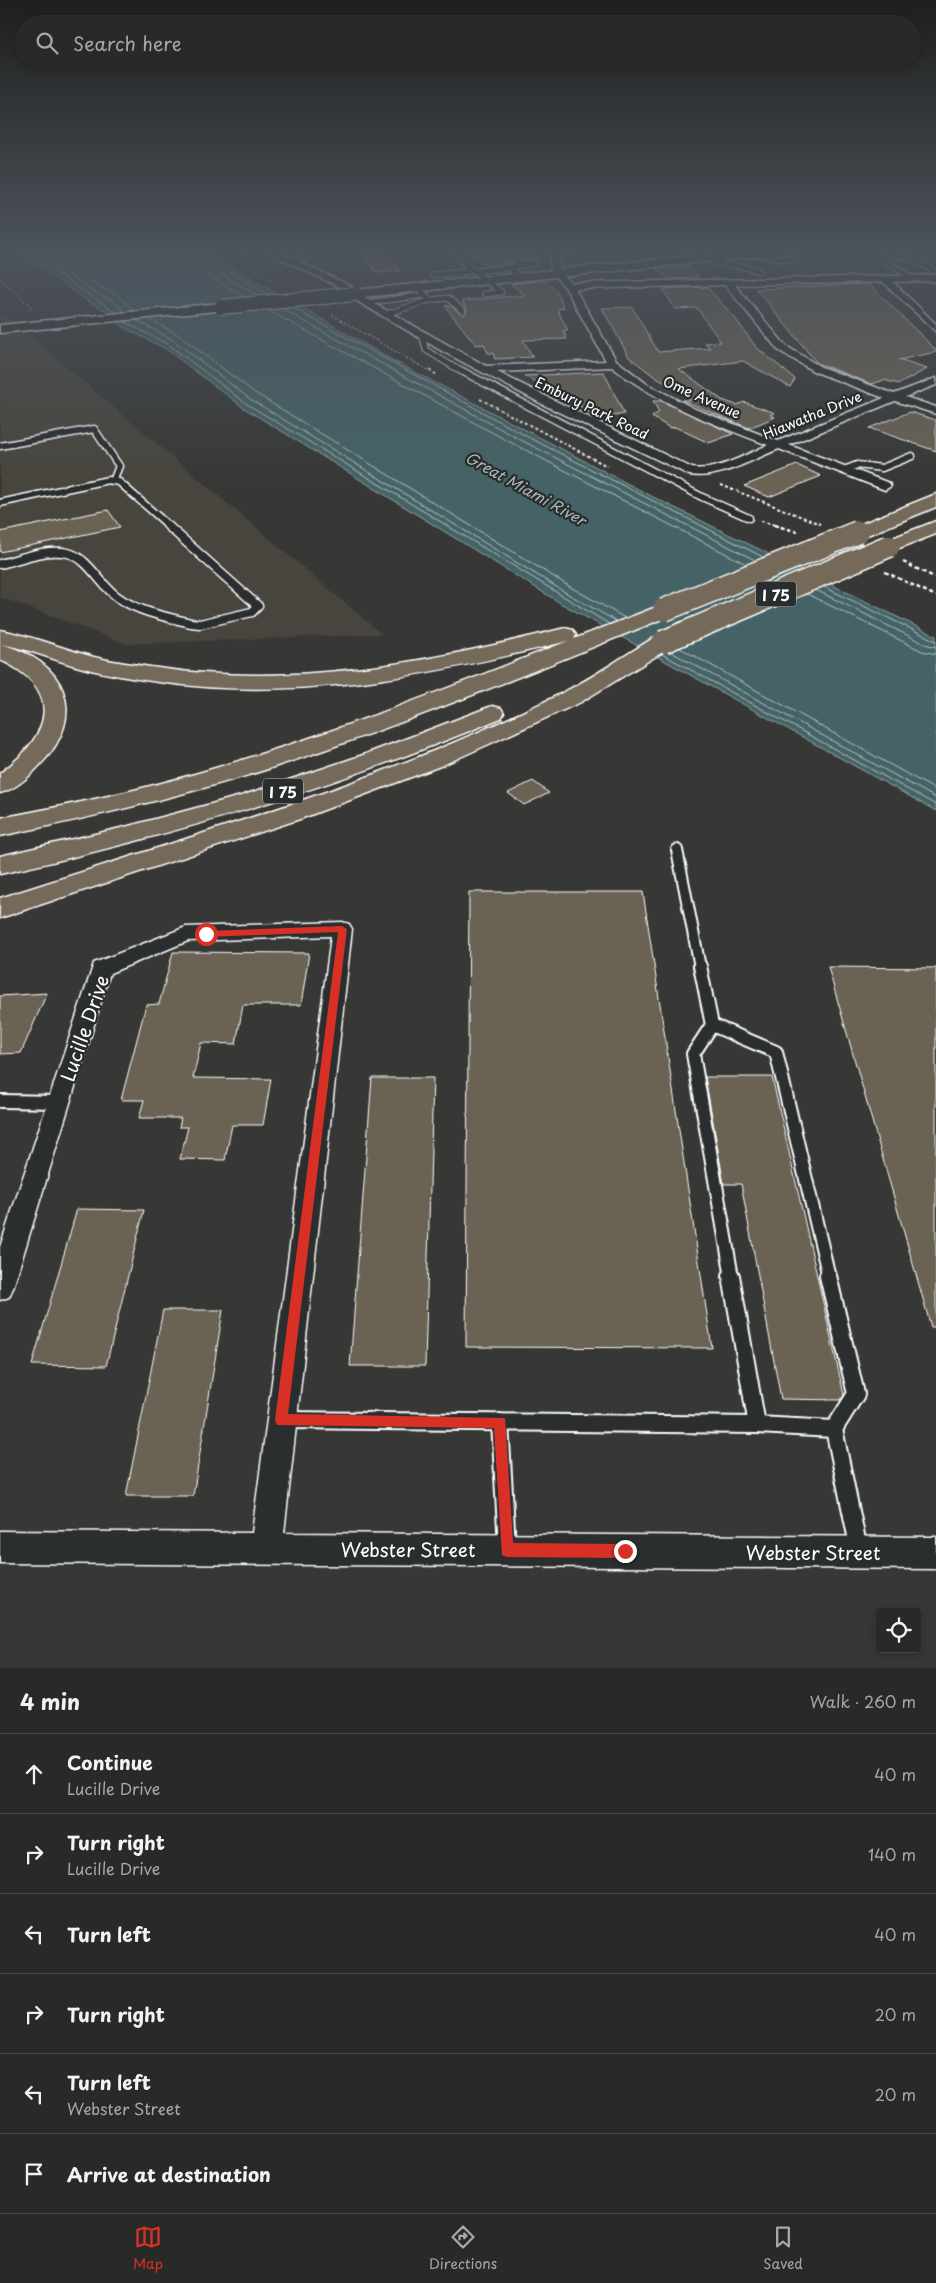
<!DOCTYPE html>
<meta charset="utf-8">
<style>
:root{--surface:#292a28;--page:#313230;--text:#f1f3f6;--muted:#a5a7a8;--line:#454645;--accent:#d93025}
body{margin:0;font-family:"Playpen Sans",sans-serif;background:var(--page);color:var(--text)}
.controls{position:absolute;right:15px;bottom:15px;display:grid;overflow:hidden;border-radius:5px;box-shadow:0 2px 8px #0003}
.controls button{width:45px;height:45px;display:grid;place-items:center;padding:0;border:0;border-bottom:1px solid var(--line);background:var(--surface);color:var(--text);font:25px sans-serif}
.stop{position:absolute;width:15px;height:15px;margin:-11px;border:4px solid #d93025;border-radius:50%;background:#fff}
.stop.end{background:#d93025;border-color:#fff;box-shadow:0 1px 5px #0008}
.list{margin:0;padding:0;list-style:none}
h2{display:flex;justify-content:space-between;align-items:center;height:65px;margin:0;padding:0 20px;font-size:21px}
h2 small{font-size:16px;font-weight:400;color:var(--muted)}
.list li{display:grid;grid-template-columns:32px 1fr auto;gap:15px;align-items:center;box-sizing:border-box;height:80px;padding:0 20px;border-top:1px solid var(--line)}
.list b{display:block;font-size:19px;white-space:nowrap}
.list p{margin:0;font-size:16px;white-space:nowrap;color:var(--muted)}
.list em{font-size:16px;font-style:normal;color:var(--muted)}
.icon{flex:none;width:28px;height:28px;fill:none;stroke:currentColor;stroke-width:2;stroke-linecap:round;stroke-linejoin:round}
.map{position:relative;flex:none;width:936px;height:1668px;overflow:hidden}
.search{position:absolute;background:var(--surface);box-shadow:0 2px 8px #0003;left:15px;right:15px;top:15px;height:55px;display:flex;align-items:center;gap:12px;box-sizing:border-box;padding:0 18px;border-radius:28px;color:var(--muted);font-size:19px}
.sheet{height:545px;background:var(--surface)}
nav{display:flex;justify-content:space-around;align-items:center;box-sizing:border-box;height:70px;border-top:1px solid var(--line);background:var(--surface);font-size:14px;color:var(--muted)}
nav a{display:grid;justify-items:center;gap:2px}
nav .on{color:var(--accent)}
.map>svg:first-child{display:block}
.built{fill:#47453e}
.water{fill:#456466;stroke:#8fa2a3}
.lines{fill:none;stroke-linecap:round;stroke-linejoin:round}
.shore{stroke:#b5c1c2;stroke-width:1}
.building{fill:#6b6353;stroke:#fff}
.service-far5-casing{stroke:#fff;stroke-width:7}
.service-far4-casing{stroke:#fff;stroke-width:9}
.service-far3-casing{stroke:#fff;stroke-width:11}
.service-far2-casing{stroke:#fff;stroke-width:14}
.service-far1-casing{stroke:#fff;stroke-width:16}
.service-casing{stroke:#fff;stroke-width:20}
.minor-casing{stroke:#fff;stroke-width:3}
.secondary-casing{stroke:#fff;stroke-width:3}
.motorway-casing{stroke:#fff;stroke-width:3}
.path-far2{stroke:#fff;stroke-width:1;stroke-dasharray:2.5 2;stroke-linecap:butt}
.path-far1{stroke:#fff;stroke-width:2;stroke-dasharray:3 2.5;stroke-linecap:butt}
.path{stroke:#fff;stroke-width:2.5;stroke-dasharray:4 3;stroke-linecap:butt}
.service-far5{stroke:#2a2d2e;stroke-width:5}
.service-far4{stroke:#2a2d2e;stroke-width:6}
.service-far3{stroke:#2a2d2e;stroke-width:8}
.service-far2{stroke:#2a2d2e;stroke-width:10}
.service-far1{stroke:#2a2d2e;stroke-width:12}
.service{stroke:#2a2d2e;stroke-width:16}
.minor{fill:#2a2d2e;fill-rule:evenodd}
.secondary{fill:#2a2d2e;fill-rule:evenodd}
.motorway{fill:#746a5a;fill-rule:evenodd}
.secondary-bridge-casing{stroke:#fff;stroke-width:16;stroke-linecap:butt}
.motorway-bridge-casing{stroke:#fff;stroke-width:25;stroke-linecap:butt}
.secondary-bridge{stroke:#2a2d2e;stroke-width:14}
.motorway-bridge{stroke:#746a5a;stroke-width:22}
.route{fill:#d93025}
.labels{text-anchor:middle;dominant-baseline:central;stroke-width:4.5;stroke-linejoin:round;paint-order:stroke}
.far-street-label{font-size:14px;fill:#fff;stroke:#2a2d2e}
.far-water-label{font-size:15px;font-style:italic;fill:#abb9ba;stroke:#2a2d2e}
.shield{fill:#2a2d2e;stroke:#bfc0c0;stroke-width:1}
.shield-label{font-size:15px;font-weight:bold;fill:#fff}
.near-street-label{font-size:19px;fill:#fff;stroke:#2a2d2e}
</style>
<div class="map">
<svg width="936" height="1668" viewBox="0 0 936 1668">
<rect width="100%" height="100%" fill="#373835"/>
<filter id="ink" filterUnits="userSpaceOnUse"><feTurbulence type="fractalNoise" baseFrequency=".02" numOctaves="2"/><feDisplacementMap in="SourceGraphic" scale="10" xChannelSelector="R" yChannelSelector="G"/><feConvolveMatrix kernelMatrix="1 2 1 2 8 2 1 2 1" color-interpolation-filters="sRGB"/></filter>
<g filter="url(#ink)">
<path class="built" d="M0 311 382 634 127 644 0 597Z"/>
<path class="water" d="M13 249H200L396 362 659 500 936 636V811L562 604 244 408 166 349 123 327 107 311 87 301Z"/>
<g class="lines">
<path class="shore" d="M21 249 115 312
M32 249 92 291 113 301 124 311
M45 249 96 285 117 295 134 310
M185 249 187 258 192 265 245 297
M193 249 198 260 257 295
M199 249 202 255 268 294
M293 308 526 436 763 557
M282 309 517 438 755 560
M269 311 506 440 746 564
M149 319 177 334 255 393 572 588 625 618
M136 320 173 340 250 399 568 594 616 621
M125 322 169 345 247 404 609 624
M824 587 936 641
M816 590 925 644 936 647
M807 594 922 651 936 654
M680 648 936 790
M671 652 936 798
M662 654 936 805"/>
</g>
<path class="building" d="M358 249H381L400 271 377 273Z
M465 249H498L512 263 487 265Z
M508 249H533L536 259 523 260Z
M689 267 699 278 670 279 656 269Z
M544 280 557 291 564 308 557 309 568 330 563 331 567 339 523 340 533 357 495 359 493 353H488L484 344 476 345 445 306H450L464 315 467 310 462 301 525 295 511 284Z
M869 284 936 350V352L899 360 927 369 899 384 884 380 872 384 817 363 756 289Z
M707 287 735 318 756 347 795 379 790 387 743 361 679 369 722 400 737 405 744 402 775 413 770 415 775 417 749 428 682 400H694L655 377 629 357 602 308 632 307 658 352 710 348 705 343 721 342 697 308 675 309 663 289Z
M604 372 624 414 605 418 597 412 591 414 570 399 567 400 524 376Z
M653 401H661L733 434 709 443 675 427 670 428 652 417 659 412Z
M910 412 936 420V451L869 428Z
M797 465 821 476 769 497 744 486Z
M108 510 120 527 0 552V532Z
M533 781 549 793 524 805 508 793Z
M469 892H643L712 1348 466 1347Z
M173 952 309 953 301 1005H243L236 1044 201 1043 193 1078 271 1079 263 1125H232L225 1160 180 1159 188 1127H179L181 1118H139L144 1100H121L146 1005 159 1004Z
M828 967 936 968V1327H931Z
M47 993 21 1053 0 1054V996Z
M705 1077H772L844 1395 841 1400 781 1399 741 1184H724Z
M372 1078H433L425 1366H350Z
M77 1209 144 1210 106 1366 32 1365Z
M163 1310H223L193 1496H126Z"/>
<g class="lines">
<g class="service-far5-casing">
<path id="service-far5" d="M502 249 522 265 509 268
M884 249 897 256 910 257 936 272
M755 252C774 260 793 262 812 254L801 249
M453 255 474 271
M897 256 884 260 913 279
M704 257C721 267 740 263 758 271
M291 261 309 256 296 249
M522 265 535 263
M433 275 474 271
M422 292 430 300 448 298 463 311
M485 294 501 292 474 271 509 268 521 277
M365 303 426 295
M386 314 430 300
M422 335 426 350 462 372"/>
</g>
<g class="service-far4-casing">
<path id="service-far4" d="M460 370 702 497 749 518
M0 446 94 429 119 466 113 481
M844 470 857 465 882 468 912 456
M0 503 108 480 119 482 169 526"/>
</g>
<g class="service-far3-casing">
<path id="service-far3" d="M0 564C21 559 46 548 68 553 89 558 101 587 119 598 139 612 167 617 191 623L200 624 252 612 258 606 167 525"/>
</g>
<g class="service-far2-casing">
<path id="service-far2" d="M677 850 700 967"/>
</g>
<g class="service-far1-casing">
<path id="service-far1" d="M700 966 712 1025
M0 1101 59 1102
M732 1277 693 1054 712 1025 776 1052 829 1277"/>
</g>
<g class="service-casing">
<path id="service" d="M731 1276 757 1425
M828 1276 856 1394 834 1429
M285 1420 757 1425 834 1429 859 1550
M500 1422 507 1547"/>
</g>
<g class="minor-casing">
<path id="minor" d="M262 249H272L351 286 366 299 486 366 606 361 565 287 552 273 548 249H556L557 252 567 249H575L571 254 558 257 560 272 571 283 936 275V281L893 282 936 324V332L883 282 735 285 786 346 821 367 894 394 936 378V385L905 397 936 407V414L895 401 789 445 889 483 891 486 885 490 779 449C751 460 719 480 689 475L544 405 442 351 360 303 345 290ZM725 285 778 350 813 371 884 398 778 441 695 409 647 384 616 360 575 289ZM612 367C661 405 711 423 768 445 746 454 717 472 692 468L497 372Z
M686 249H695L708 257 701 259Z
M342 922 349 924 352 929 284 1533 936 1537V1569L0 1563V1531L252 1533 331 936 188 941 110 973 13 1288 9 1297 0 1300V1247L94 963 186 927Z"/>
</g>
<g class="secondary-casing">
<path id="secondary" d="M759 249H796L790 253 355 298 348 294 355 290Z
M221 303 228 307 226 310 0 333V325Z"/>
</g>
<g class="motorway-casing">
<path id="motorway" d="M936 494V507L865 536H851L848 532 851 528Z
M936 521V534L889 552 882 550 879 546 882 542Z
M664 604 672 605 675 610 672 615C537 670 403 725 265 770 178 797 89 818 0 836V818C54 808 109 797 162 783 301 746 435 694 568 641 433 675 297 702 158 682 130 678 103 674 76 666 51 659 26 648 0 644V630C33 636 63 649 94 657 115 662 137 665 158 668 296 688 431 662 565 628L573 630 576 635 574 639Z
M663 635 671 637 674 642 671 647 581 702 443 765 300 819 0 918V898C190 837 385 782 564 692 596 676 625 655 655 637Z
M0 644C65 660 90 714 40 765 29 777 16 789 0 793V773C51 737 65 689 0 660Z
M492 706 501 708 504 713 501 718C338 786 172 836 0 874V856L125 827 241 796 363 755Z"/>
</g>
<path class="path-far2" d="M215 249 246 263 274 283
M236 249 257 260
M0 279 32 307 29 310
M332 315 431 372"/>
<path class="path-far1" d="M429 370 437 375
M480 399 607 466
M721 485 820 524
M761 521 779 526"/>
<path class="path" d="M774 525 798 532
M903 562 936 578
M885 572 936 596"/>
<use href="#service-far5" class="service-far5"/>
<use href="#service-far4" class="service-far4"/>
<use href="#service-far3" class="service-far3"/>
<use href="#service-far2" class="service-far2"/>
<use href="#service-far1" class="service-far1"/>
<use href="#service" class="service"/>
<use href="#minor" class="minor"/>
<use href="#secondary" class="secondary"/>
<use href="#motorway" class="motorway"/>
<g class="secondary-bridge-casing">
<path id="secondary-bridge" d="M221 307 355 294"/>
</g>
<g class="motorway-bridge-casing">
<path id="motorway-bridge" d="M664 610 858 532
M663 642 889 546"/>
</g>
<use href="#secondary-bridge" class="secondary-bridge"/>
<use href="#motorway-bridge" class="motorway-bridge"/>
</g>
</g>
<linearGradient id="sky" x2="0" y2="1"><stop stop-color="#1e1f1d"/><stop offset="0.52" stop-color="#4d535c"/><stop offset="1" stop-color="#4d535c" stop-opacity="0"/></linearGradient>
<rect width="936" height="482" fill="url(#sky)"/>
<path class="route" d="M342 926 347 929 288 1414 505 1418 513 1543 625 1544 630 1546 632 1551 630 1556 625 1558 507 1557 502 1555 494 1428 277 1425 275 1420 338 932 206 937 201 934 206 931Z"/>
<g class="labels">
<g class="far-street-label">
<text transform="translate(702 397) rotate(24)">Ome Avenue</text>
<text transform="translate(592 408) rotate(26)">Embury Park Road</text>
<text transform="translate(812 415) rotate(-22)">Hiawatha Drive</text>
</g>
<g class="far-water-label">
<text transform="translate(526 488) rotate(29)">Great Miami River</text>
</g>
<g class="shield">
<rect x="756" y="581.5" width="40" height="25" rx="4"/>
<rect x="263" y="778.5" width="40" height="25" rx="4"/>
</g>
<g class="shield-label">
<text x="776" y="594">I 75</text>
<text x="283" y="791">I 75</text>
</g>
<g class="near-street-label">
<text transform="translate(84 1028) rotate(-71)">Lucille Drive</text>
<text x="408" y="1549">Webster Street</text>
<text x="813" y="1552">Webster Street</text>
</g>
</g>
</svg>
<div class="controls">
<button><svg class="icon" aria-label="locate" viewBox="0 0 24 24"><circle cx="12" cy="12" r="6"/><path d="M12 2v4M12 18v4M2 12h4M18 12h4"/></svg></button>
</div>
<div class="stop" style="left:206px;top:934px"></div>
<div class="stop end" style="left:625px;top:1551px"></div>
<div class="search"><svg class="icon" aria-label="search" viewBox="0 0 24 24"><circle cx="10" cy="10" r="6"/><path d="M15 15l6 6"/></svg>Search here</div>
</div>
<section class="sheet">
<h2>4 min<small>Walk · 260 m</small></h2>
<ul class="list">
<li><svg class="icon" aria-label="ahead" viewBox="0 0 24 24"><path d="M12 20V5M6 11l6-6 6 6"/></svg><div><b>Continue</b><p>Lucille Drive</p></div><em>40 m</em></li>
<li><svg class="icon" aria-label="right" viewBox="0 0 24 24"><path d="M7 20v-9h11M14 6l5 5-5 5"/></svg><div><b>Turn right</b><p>Lucille Drive</p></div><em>140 m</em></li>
<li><svg class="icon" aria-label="left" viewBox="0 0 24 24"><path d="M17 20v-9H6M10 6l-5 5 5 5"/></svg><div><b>Turn left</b></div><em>40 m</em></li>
<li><svg class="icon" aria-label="right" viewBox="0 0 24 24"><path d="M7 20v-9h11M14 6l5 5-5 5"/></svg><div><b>Turn right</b></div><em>20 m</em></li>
<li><svg class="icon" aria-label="left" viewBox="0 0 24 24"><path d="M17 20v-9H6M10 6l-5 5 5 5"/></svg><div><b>Turn left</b><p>Webster Street</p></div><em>20 m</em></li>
<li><svg class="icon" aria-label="arrive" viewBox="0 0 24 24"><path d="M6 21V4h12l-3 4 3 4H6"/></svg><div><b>Arrive at destination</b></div></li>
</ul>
</section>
<nav>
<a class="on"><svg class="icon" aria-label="map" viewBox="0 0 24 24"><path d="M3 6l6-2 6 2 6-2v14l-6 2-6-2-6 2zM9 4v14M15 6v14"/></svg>Map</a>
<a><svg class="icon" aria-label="directions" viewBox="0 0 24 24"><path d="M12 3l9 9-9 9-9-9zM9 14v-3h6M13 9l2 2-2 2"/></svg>Directions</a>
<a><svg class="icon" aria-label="saved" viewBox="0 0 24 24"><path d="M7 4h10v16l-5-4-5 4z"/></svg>Saved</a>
</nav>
